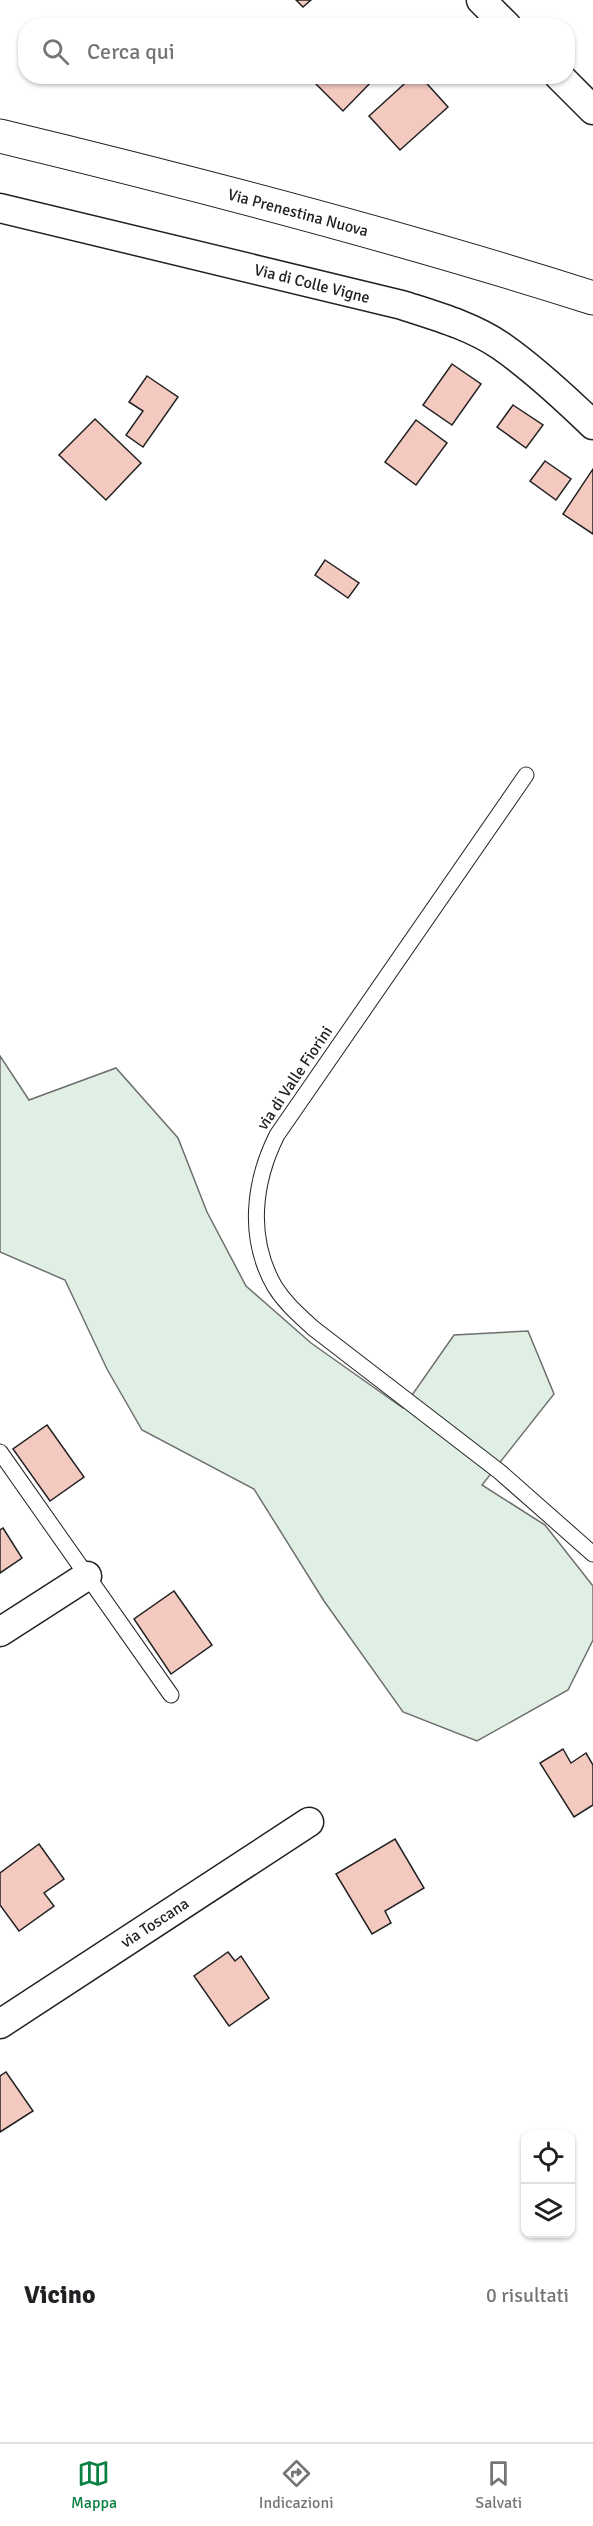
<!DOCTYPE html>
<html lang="it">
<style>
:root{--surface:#fff;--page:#f6f6f6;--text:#202124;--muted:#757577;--line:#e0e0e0;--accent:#0b8043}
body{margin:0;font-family:Signika,sans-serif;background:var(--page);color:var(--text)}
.controls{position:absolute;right:18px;bottom:18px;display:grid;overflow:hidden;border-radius:12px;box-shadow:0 2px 4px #0004}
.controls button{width:54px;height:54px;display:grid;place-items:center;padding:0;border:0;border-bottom:2px solid var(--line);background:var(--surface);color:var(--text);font:30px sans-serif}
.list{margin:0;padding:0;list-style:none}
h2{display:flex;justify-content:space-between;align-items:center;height:78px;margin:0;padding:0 24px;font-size:26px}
h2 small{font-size:20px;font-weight:400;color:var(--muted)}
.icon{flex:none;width:33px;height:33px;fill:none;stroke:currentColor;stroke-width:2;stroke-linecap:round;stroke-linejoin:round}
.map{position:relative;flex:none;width:593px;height:2256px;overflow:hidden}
.search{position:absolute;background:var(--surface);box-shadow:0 2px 4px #0004;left:18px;right:18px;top:18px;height:66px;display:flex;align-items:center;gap:15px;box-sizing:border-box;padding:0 21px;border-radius:24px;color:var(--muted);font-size:22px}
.sheet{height:186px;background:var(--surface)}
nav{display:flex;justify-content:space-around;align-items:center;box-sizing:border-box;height:84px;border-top:2px solid var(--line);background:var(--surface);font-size:16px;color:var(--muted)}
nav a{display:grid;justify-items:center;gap:3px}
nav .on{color:var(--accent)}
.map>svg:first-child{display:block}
.green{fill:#e0efe3;stroke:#6f6f6f;stroke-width:1.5}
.building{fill:#f3c9c0;stroke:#222;stroke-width:1.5}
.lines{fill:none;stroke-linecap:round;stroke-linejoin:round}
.service-casing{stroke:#222;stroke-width:17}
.minor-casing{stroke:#222;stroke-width:31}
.secondary-casing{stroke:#222;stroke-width:35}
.service{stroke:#fff;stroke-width:15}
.minor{stroke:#fff;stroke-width:28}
.secondary{stroke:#fff;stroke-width:33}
.labels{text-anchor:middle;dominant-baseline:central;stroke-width:4.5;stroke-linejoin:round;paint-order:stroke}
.street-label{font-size:16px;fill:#222;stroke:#fff}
</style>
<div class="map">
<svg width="593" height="2256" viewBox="0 0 593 2256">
<rect width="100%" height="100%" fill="#fff"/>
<path class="green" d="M0 1056 29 1100 116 1068 178 1138 207 1212 246 1286 311 1343 403 1408 454 1335 528 1331 554 1394 482 1485 545 1525 593 1586V1640L568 1690 477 1741 403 1712 324 1601 254 1489 142 1430 107 1369 65 1280 0 1252Z"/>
<path class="building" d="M296 0H311L303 7Z
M308 76H377L343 111Z
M413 76H420L448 107 400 150 369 116Z
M452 364 481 384 452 425 423 405Z
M147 376 178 397 143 447 126 435 143 411 129 402Z
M513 405 543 425 526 448 497 427Z
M95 419 141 463 106 500 59 455Z
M416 420 447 443 416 485 385 462Z
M545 461 571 479 556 500 530 481Z
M593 469V534L563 514Z
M325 560 359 583 348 598 315 575Z
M47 1425 84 1477 50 1501 13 1449Z
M3 1528 22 1558 0 1573V1530Z
M174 1591 212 1645 171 1674 134 1619Z
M563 1749 571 1763 586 1753 593 1765V1805L574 1817 540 1763Z
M395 1839 424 1888 385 1911 391 1923 372 1934 336 1874Z
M39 1844 64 1879 44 1893 54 1906 19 1931 0 1905V1873Z
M228 1952 235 1961 241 1956 269 1998 229 2026 194 1976Z
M6 2072 33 2111 0 2132V2076Z"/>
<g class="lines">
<g class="service-casing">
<path id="service" d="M526 775 277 1135C253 1183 247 1239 275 1287 285 1303 299 1315 313 1328L500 1472 593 1554
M0 1452 171 1695"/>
</g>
<g class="minor-casing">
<path id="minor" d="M481 0 507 26
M559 76 593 110
M0 208 402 305C436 316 472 326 501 346 534 369 564 397 593 425
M0 1632 87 1576
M0 2024 309 1822"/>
</g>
<g class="secondary-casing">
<path id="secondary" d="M0 136C199 184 398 236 593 298"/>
</g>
<use href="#service" class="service"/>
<use href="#minor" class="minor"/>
<use href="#secondary" class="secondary"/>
</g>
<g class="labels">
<g class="street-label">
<text transform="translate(298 213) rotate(15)">Via Prenestina Nuova</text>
<text transform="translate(312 284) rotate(14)">Via di Colle Vigne</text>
<text transform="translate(295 1078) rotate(-56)">via di Valle Fiorini</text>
<text transform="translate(155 1923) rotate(-33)">via Toscana</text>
</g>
</g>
</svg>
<div class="controls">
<button><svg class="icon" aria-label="locate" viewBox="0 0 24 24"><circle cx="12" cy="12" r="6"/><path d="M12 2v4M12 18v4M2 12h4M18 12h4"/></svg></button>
<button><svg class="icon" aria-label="layers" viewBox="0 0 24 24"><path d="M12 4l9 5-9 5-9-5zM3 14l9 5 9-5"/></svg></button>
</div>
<div class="search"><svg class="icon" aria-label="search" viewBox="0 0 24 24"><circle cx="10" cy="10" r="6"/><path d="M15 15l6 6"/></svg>Cerca qui</div>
</div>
<section class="sheet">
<h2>Vicino<small>0 risultati</small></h2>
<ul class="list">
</ul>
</section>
<nav>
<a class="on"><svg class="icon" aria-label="map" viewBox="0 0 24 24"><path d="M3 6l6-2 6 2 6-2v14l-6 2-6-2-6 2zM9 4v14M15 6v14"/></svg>Mappa</a>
<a><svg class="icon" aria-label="directions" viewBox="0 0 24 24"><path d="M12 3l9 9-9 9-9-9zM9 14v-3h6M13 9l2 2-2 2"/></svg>Indicazioni</a>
<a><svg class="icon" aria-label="saved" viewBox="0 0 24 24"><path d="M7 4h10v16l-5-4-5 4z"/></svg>Salvati</a>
</nav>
